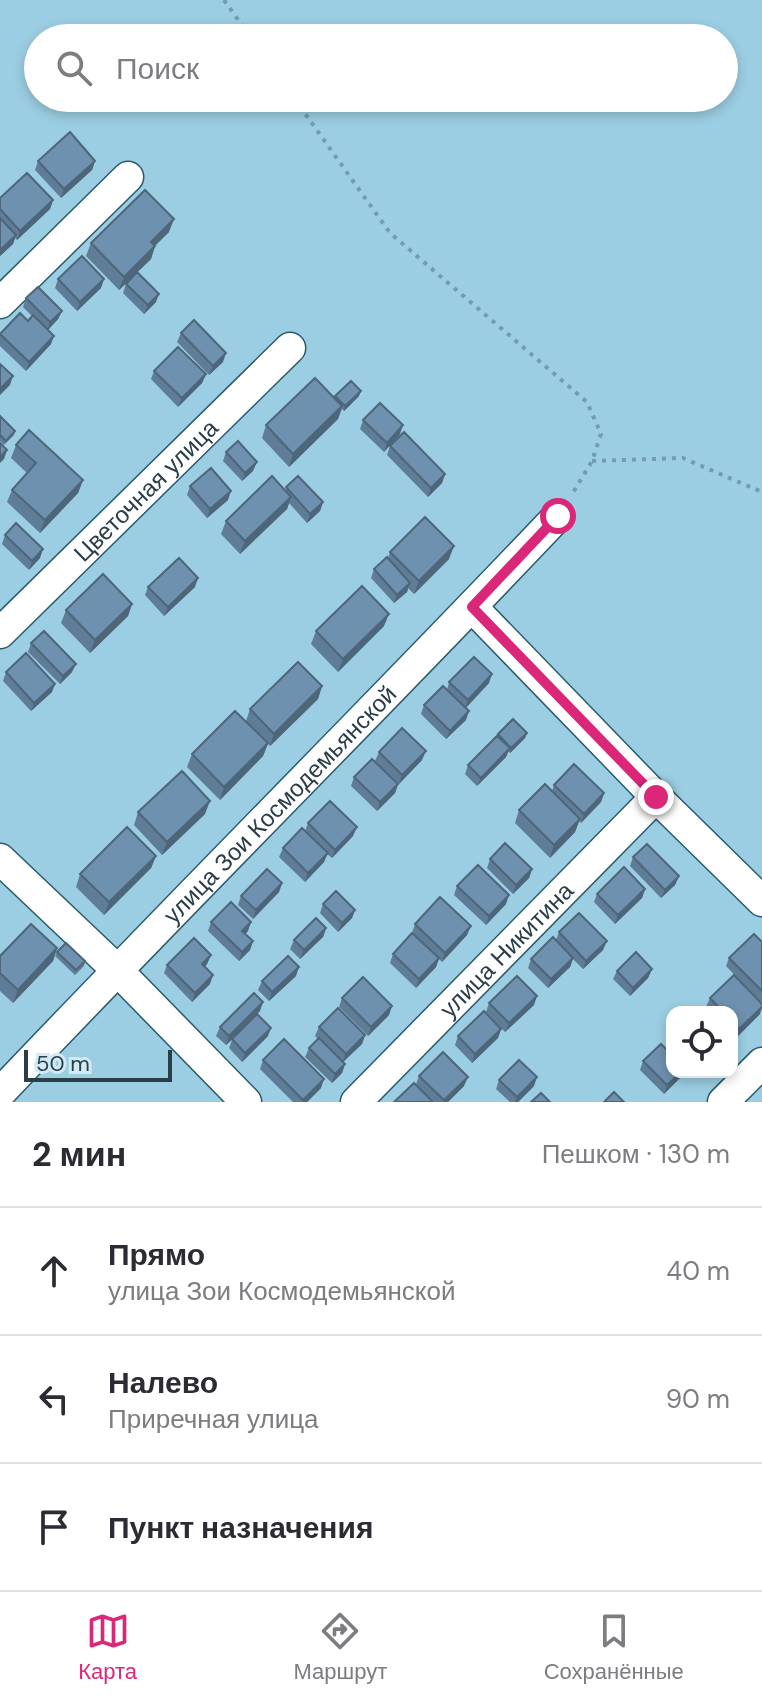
<!DOCTYPE html>
<html lang="ru">
<meta charset="utf-8">
<style>
:root{--surface:#fff;--page:#f7f7f7;--text:#2b2b33;--muted:#7c7c81;--line:#e1e1e2;--accent:#db2777}
body{margin:0;font-family:"DM Sans",sans-serif;background:var(--page);color:var(--text)}
.controls{position:absolute;right:24px;bottom:24px;display:grid;overflow:hidden;border-radius:16px;box-shadow:0 4px 12px #0003}
.controls button{width:72px;height:72px;display:grid;place-items:center;padding:0;border:0;border-bottom:2px solid var(--line);background:var(--surface);color:var(--text);font:40px sans-serif}
.scale{position:absolute;left:24px;bottom:20px;width:148px;box-sizing:border-box;padding-left:8px;border:4px solid #293e47;border-top:0;font-size:22px;line-height:28px;white-space:nowrap;color:#293e47;-webkit-text-stroke:6px #d1eaf5;paint-order:stroke}
.stop{position:absolute;width:24px;height:24px;margin:-18px;border:6px solid #db2777;border-radius:50%;background:#fff}
.stop.end{background:#db2777;border-color:#fff;box-shadow:0 2px 8px #0008}
.list{margin:0;padding:0;list-style:none}
h2{display:flex;justify-content:space-between;align-items:center;height:104px;margin:0;padding:0 32px;font-size:34px}
h2 small{font-size:26px;font-weight:400;color:var(--muted)}
.list li{display:grid;grid-template-columns:52px 1fr auto;gap:24px;align-items:center;box-sizing:border-box;height:128px;padding:0 32px;border-top:2px solid var(--line)}
.list b{display:block;font-size:30px;white-space:nowrap}
.list p{margin:0;font-size:26px;white-space:nowrap;color:var(--muted)}
.list em{font-size:26px;font-style:normal;color:var(--muted)}
.icon{flex:none;width:44px;height:44px;fill:none;stroke:currentColor;stroke-width:2;stroke-linecap:round;stroke-linejoin:round}
.map{position:relative;flex:none;width:762px;height:1102px;overflow:hidden}
.search{position:absolute;background:var(--surface);box-shadow:0 4px 12px #0003;left:24px;right:24px;top:24px;height:88px;display:flex;align-items:center;gap:20px;box-sizing:border-box;padding:0 28px;border-radius:44px;color:var(--muted);font-size:30px}
.sheet{height:488px;background:var(--surface)}
nav{display:flex;justify-content:space-around;align-items:center;box-sizing:border-box;height:112px;border-top:2px solid var(--line);background:var(--surface);font-size:22px;color:var(--muted)}
nav a{display:grid;justify-items:center;gap:4px}
nav .on{color:var(--accent)}
.map>svg:first-child{display:block}
.lines{fill:none;stroke-linecap:round;stroke-linejoin:round}
.minor-casing{stroke:#295a6c;stroke-width:33}
.path{stroke:#749cad;stroke-width:4;stroke-dasharray:4 6;stroke-linecap:butt}
.minor{stroke:#fff;stroke-width:30}
.wall{fill:#5f7d96}
.shaded-wall{fill:#4d667a}
.building{fill:#6e91af;stroke:#4d667a;stroke-width:2}
.route{stroke:#db2777;stroke-width:10}
.labels{text-anchor:middle;dominant-baseline:central;stroke-width:6;stroke-linejoin:round;paint-order:stroke}
.street-label{font-size:24px;fill:#293e47;stroke:#d1eaf5}
</style>
<div class="map">
<svg width="762" height="1102" viewBox="0 0 762 1102">
<rect width="100%" height="100%" fill="#9bcee2"/>
<g class="lines">
<g class="minor-casing">
<g id="minor">
<path d="M0 303 128 177"/>
<path d="M472 607 656 797 762 901"/>
<path id="s1" d="M0 633 290 348"/>
<path d="M0 859 117 970 246 1102"/>
<path id="s2" d="M0 1093C184 899 374 710 558 516"/>
<path id="s3" d="M356 1102 656 797"/>
<path d="M723 1102 762 1063"/>
</g>
</g>
<path class="path" d="M224 0 251 38
M294 98 390 233 587 402 601 434 592 461 571 496
M592 461 683 458 762 492"/>
<use href="#minor" class="minor"/>
</g>
<path class="wall" d="M38 161H95L92 170 61 198 35 170Z
M0 198 53 200 50 209 17 240 15 238 13 244 0 256Z
M169 232 155 246 151 259 119 290 86 256 91 243Z
M58 279 101 288 77 311 55 288Z
M126 284 156 302 144 314 123 293Z
M26 298 62 311 58 319 48 330 51 344 26 371 0 346V334L28 321 32 316 23 307Z
M181 333 223 362 209 375 177 342Z
M154 371 206 374 202 383 178 407 151 379Z
M335 396H359L344 411 342 409 338 419 289 467 262 438 266 425 335 398Z
M0 417 15 431 14 435 4 445 0 441Z
M363 420 400 434 384 452 360 429Z
M16 445 83 480 78 493 40 533 7 502 12 490 27 473 11 458Z
M390 446 445 474 442 483 428 497 387 455Z
M226 452 253 471 242 481 223 461Z
M190 486 228 500 207 518 187 495Z
M286 487 323 502 320 511 307 523 289 503 287 509 240 554 221 534 226 521 285 490Z
M5 535 40 558 29 570 2 544Z
M390 552 449 559 414 594 408 588 407 592 394 603 371 578 374 569 388 558Z
M148 587H195L164 616 145 595Z
M132 604 128 616 90 653 61 623 66 610Z
M384 626 338 672 311 644 316 631Z
M31 643 72 672 60 684 28 652Z
M6 672 52 692 31 711 3 681Z
M449 682 489 683 465 708 466 720 446 739 421 714 424 705 447 690Z
M322 686 318 699 270 746 268 744 263 756 220 800 187 767 192 754 246 721 250 709Z
M527 733 525 738 510 753 508 751 506 757 477 786 465 774 468 765 496 737 498 734Z
M379 752 422 760 399 784 375 761Z
M354 777 398 784 395 793 377 811 351 786Z
M554 785 604 793 601 802 581 823 579 821 575 832 550 858 515 823 519 810 552 791Z
M138 812 205 814 162 855 134 825Z
M308 823 353 836 332 858 327 854 324 862 305 882 279 857 283 848 305 831Z
M156 856 151 868 104 915 76 887 80 874Z
M633 857 679 876 675 885 661 898 630 866Z
M490 859 532 869 529 878 513 894 487 868Z
M282 883 279 892 253 919 238 905 241 896Z
M457 886 506 904 486 925 454 895Z
M645 889 642 898 615 924 594 902 597 894Z
M323 904 355 910 352 918 338 932 320 913Z
M211 922 248 931 245 934 253 941 250 950 239 961 208 931Z
M415 924 467 935 442 962 439 959 436 967 416 988 390 963 393 954 412 933Z
M326 928 323 937 300 959 290 949 294 940Z
M559 932 603 950 583 969 573 959 570 967 548 988 528 968 531 959 556 940Z
M762 942V1001L761 1002 726 966 729 958Z
M57 948 53 961 13 1003 0 991V956Z
M57 952 85 961 84 966 75 975 55 956Z
M211 955 207 964 205 967 210 984 192 1002 164 973 167 965Z
M652 969 648 978 630 996 613 979 617 971Z
M296 976 269 1001 258 990 262 981Z
M342 998 389 1015 368 1036 339 1007Z
M710 998 760 1014 736 1038 732 1033V1012H711L706 1007Z
M489 1003 534 1005 505 1032 486 1012Z
M260 1011 257 1014 268 1036 242 1062 229 1048 232 1040 226 1045 216 1036 220 1027Z
M319 1027 365 1035 362 1044 343 1062 345 1064 342 1073 332 1083 305 1057 309 1048 318 1039 315 1036Z
M501 1029 498 1038 472 1063 455 1045 458 1036Z
M672 1035V1052L666 1046 669 1037Z
M263 1060 321 1088 307 1102H293L260 1069Z
M643 1061 681 1077 664 1094 640 1070Z
M419 1076 464 1086 448 1102H433L416 1084Z
M499 1080 534 1086 518 1102H510L496 1089Z"/>
<path class="shaded-wall" d="M95 161 92 170 61 198 64 189Z
M53 200 50 209 17 240 20 231Z
M174 219 169 232 146 254 151 242Z
M16 235 13 244 0 256V250Z
M155 246 151 259 119 290 124 277Z
M104 279 101 288 77 311 80 302Z
M159 294 156 302 144 314 148 305Z
M62 311 58 319 47 331 50 322Z
M54 336 51 344 26 371 29 362Z
M226 353 223 362 209 375 213 366Z
M206 374 202 383 178 407 182 398Z
M13 376 10 385 0 395V389Z
M361 391 359 396 344 411 345 406Z
M342 406 338 419 289 467 293 454Z
M403 425 400 434 384 452 387 443Z
M7 450 4 459 0 463V457Z
M257 462 253 471 242 481 245 473Z
M445 474 442 483 428 497 431 488Z
M83 480 78 493 40 533 45 520Z
M231 491 228 500 207 518 210 509Z
M291 497 287 509 240 554 245 541Z
M323 502 320 511 307 523 310 514Z
M454 546 449 559 414 594 419 581Z
M43 549 40 558 29 570 32 561Z
M198 578 195 587 164 616 168 607Z
M410 583 407 592 394 603 397 595Z
M132 604 128 616 90 653 95 640Z
M389 614 384 626 338 672 343 659Z
M76 664 72 672 60 684 63 676Z
M492 674 489 683 465 709 468 700Z
M55 684 52 692 31 711 34 703Z
M322 686 318 699 270 746 274 734Z
M469 711 466 720 446 739 450 731Z
M527 733 525 738 510 753 511 748Z
M268 743 263 756 220 800 224 787Z
M510 748 506 757 477 786 481 778Z
M426 751 422 760 399 784 402 775Z
M398 784 395 793 377 811 380 802Z
M604 793 601 802 581 823 584 814Z
M210 801 205 814 162 855 167 842Z
M580 819 575 832 550 858 554 845Z
M357 827 353 836 332 858 335 850Z
M328 853 324 862 305 882 308 873Z
M156 856 151 868 104 915 109 902Z
M532 869 529 878 513 894 516 885Z
M679 876 675 885 661 898 665 890Z
M282 883 279 892 253 919 256 910Z
M645 889 642 898 615 924 618 915Z
M509 895 506 904 486 925 489 916Z
M355 910 352 918 338 932 342 923Z
M251 922 248 931 239 940 242 931Z
M471 926 467 935 442 962 445 953Z
M326 928 323 937 300 959 304 950Z
M253 941 250 950 239 961 242 952Z
M607 941 603 950 583 969 586 961Z
M57 948 53 961 13 1003 18 990Z
M211 955 207 964 199 973 202 964Z
M439 958 436 967 416 988 419 979Z
M573 958 570 967 548 988 551 979Z
M299 967 296 976 269 1001 272 992Z
M652 969 648 978 630 996 633 988Z
M213 975 210 984 192 1002 195 993Z
M537 996 534 1005 505 1032 509 1023Z
M263 1002 260 1011 226 1045 229 1036Z
M392 1006 389 1015 368 1036 371 1027Z
M762 1007 760 1014 736 1038 739 1029Z
M271 1028 268 1036 242 1062 245 1053Z
M501 1029 498 1038 472 1063 475 1054Z
M365 1035 362 1044 342 1063 346 1054Z
M345 1064 342 1073 332 1083 335 1074Z
M681 1072H683L681 1077 664 1094 667 1085Z
M468 1077 464 1086 448 1102H443Z
M537 1077 534 1086 518 1102H515L517 1097Z
M324 1079 321 1088 307 1102H302Z"/>
<path class="building" d="M70 132 95 161 64 189 38 161Z
M27 173 53 200 20 231 0 209V198Z
M145 190 174 219 151 242 155 246 124 277 91 243Z
M0 218 16 235 0 250Z
M82 256 104 279 80 302 58 279Z
M137 272 159 294 148 305 126 284Z
M38 287 62 311 50 322 26 298Z
M20 313 28 321 33 315 54 336 29 362 0 334Z
M194 320 226 353 213 366 181 333Z
M178 347 206 374 182 398 154 371Z
M0 364 13 376 0 389Z
M315 378 342 406 293 454 266 425Z
M351 381 361 391 345 406 335 396Z
M380 403 403 425 387 443 363 420Z
M0 416 15 431 6 441 0 435Z
M29 430 83 480 45 520 12 490 36 463 16 445Z
M404 432 445 474 431 488 390 446Z
M238 441 257 462 245 473 226 452Z
M0 443 7 450 0 457Z
M211 468 231 491 210 509 190 486Z
M272 476 291 497 245 541 226 521Z
M298 476 323 502 310 514 286 487Z
M425 517 454 546 419 581 390 552Z
M16 523 43 549 32 561 5 535Z
M387 557 410 583 397 595 374 569Z
M179 558 198 578 168 607 148 587Z
M103 574 132 604 95 640 66 610Z
M362 586 389 614 343 659 316 631Z
M44 631 76 664 63 676 31 643Z
M26 653 55 684 34 703 6 672Z
M474 657 492 674 468 700 449 682Z
M298 662 322 686 274 734 250 709Z
M443 686 469 711 450 731 424 705Z
M235 711 268 743 224 787 192 754Z
M513 719 527 733 511 748 498 734Z
M402 728 426 751 402 775 379 752Z
M497 736 510 748 481 778 468 765Z
M372 759 398 784 380 802 354 777Z
M574 764 604 793 584 814 554 785Z
M182 771 210 801 167 842 138 812Z
M545 784 580 819 554 845 519 810Z
M330 801 357 827 335 850 308 823Z
M127 827 156 856 109 902 80 874Z
M302 828 328 853 308 873 283 848Z
M505 843 532 869 516 885 490 859Z
M647 844 679 876 665 890 633 857Z
M478 865 509 895 489 916 457 886Z
M624 867 645 889 618 915 597 894Z
M267 869 282 883 256 910 241 896Z
M336 891 355 910 342 923 323 904Z
M440 897 471 926 445 953 415 924Z
M231 902 251 922 242 931 253 941 242 952 211 922Z
M579 913 607 941 586 961 559 932Z
M316 918 326 928 304 950 294 940Z
M31 924 57 948 18 990 0 973V956Z
M412 933 439 958 419 979 393 954Z
M754 934 762 942V991L729 958Z
M553 937 573 958 551 979 531 959Z
M194 938 211 955 202 964 213 975 195 993 167 965Z
M66 943 85 961 76 970 57 952Z
M636 952 652 969 633 988 617 971Z
M288 956 299 967 272 992 262 981Z
M734 975 762 1004V1007L739 1029 732 1021V1012H723L710 998Z
M517 976 537 996 509 1023 489 1003Z
M363 977 392 1006 371 1027 342 998Z
M254 993 263 1002 229 1036 220 1027Z
M338 1008 365 1035 346 1054 319 1027Z
M484 1011 501 1029 475 1054 458 1036Z
M257 1014 271 1028 245 1053 232 1039Z
M319 1038 345 1064 335 1074 309 1048Z
M284 1039 324 1079 303 1100 263 1060Z
M661 1044 672 1055V1072H681L667 1085 643 1061Z
M443 1052 468 1077 444 1100 419 1076Z
M519 1060 537 1077 517 1097 499 1080Z
M414 1083 432 1101 431 1102H394Z
M614 1092 624 1102H604Z
M541 1093 550 1102H531Z"/>
<g class="lines">
<path class="route" d="M558 516 472 607 656 797"/>
</g>
<g class="labels">
<g class="street-label">
<text stroke="none"><textPath href="#s1" startOffset="204">Цветочная улица</textPath></text>
<text stroke="none"><textPath href="#s2" startOffset="402">улица Зои Космодемьянской</textPath></text>
<text stroke="none"><textPath href="#s3" startOffset="214">улица Никитина</textPath></text>
</g>
</g>
</svg>
<div class="controls">
<button><svg class="icon" aria-label="locate" viewBox="0 0 24 24"><circle cx="12" cy="12" r="6"/><path d="M12 2v4M12 18v4M2 12h4M18 12h4"/></svg></button>
</div>
<div class="scale">50 m</div>
<div class="stop" style="left:558px;top:516px"></div>
<div class="stop end" style="left:656px;top:797px"></div>
<div class="search"><svg class="icon" aria-label="search" viewBox="0 0 24 24"><circle cx="10" cy="10" r="6"/><path d="M15 15l6 6"/></svg>Поиск</div>
</div>
<section class="sheet">
<h2>2 мин<small>Пешком · 130 m</small></h2>
<ul class="list">
<li><svg class="icon" aria-label="ahead" viewBox="0 0 24 24"><path d="M12 20V5M6 11l6-6 6 6"/></svg><div><b>Прямо</b><p>улица Зои Космодемьянской</p></div><em>40 m</em></li>
<li><svg class="icon" aria-label="left" viewBox="0 0 24 24"><path d="M17 20v-9H6M10 6l-5 5 5 5"/></svg><div><b>Налево</b><p>Приречная улица</p></div><em>90 m</em></li>
<li><svg class="icon" aria-label="arrive" viewBox="0 0 24 24"><path d="M6 21V4h12l-3 4 3 4H6"/></svg><div><b>Пункт назначения</b></div></li>
</ul>
</section>
<nav>
<a class="on"><svg class="icon" aria-label="map" viewBox="0 0 24 24"><path d="M3 6l6-2 6 2 6-2v14l-6 2-6-2-6 2zM9 4v14M15 6v14"/></svg>Карта</a>
<a><svg class="icon" aria-label="directions" viewBox="0 0 24 24"><path d="M12 3l9 9-9 9-9-9zM9 14v-3h6M13 9l2 2-2 2"/></svg>Маршрут</a>
<a><svg class="icon" aria-label="saved" viewBox="0 0 24 24"><path d="M7 4h10v16l-5-4-5 4z"/></svg>Сохранённые</a>
</nav>
